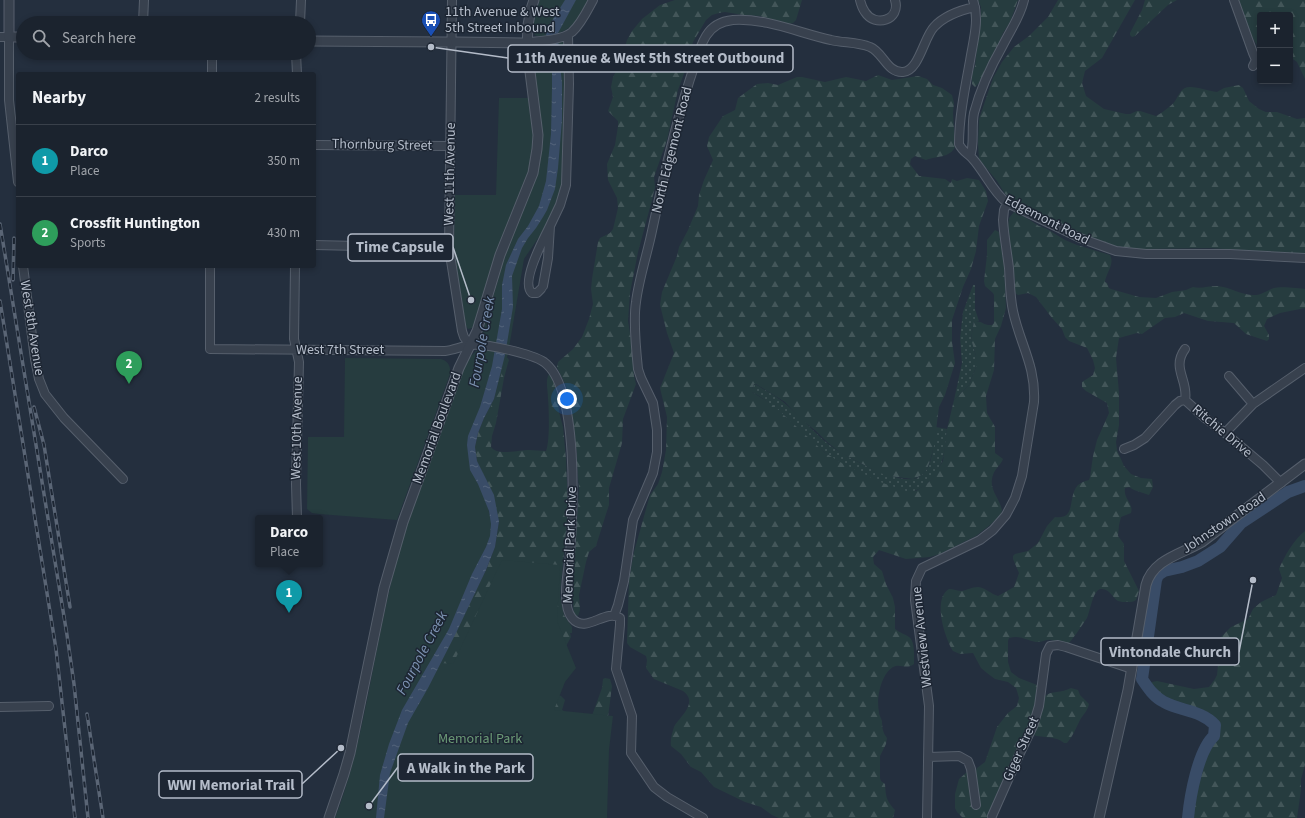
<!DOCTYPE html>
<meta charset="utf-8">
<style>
:root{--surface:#1b232e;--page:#282f3a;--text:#f1f3f6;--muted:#a0a4aa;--line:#39404a;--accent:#8ab4f8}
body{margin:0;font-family:"Source Sans 3",sans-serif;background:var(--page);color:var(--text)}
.controls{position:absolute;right:12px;top:12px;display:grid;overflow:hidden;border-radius:4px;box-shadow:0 2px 6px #0003}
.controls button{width:36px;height:36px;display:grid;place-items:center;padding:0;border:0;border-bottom:1px solid var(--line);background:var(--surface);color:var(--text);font:20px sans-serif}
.you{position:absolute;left:567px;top:399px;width:14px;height:14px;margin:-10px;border:3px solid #fff;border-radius:50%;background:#1a73e8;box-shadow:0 0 0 6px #1a73e833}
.badge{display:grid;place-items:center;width:26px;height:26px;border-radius:50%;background:var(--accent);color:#fff;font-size:13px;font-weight:700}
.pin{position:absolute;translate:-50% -33px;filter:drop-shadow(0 1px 2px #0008)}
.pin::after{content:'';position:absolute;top:21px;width:14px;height:12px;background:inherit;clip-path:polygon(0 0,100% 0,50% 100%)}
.popup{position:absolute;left:255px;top:515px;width:68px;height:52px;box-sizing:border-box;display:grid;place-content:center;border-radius:4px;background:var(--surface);filter:drop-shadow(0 1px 3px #0005);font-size:13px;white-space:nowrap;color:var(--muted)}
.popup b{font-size:15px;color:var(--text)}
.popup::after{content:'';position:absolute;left:50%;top:100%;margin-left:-8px;border:8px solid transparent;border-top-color:var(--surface)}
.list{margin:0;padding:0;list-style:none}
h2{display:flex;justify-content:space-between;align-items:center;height:52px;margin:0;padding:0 16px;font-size:17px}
h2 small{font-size:13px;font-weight:400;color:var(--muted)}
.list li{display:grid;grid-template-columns:26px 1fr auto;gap:12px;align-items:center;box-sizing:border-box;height:72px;padding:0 16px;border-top:1px solid var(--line)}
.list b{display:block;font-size:15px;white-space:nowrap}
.list p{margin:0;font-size:13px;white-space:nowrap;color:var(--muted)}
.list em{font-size:13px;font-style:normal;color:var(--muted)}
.icon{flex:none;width:22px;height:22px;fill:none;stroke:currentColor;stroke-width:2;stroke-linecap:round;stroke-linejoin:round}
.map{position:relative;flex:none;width:1305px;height:818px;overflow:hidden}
.search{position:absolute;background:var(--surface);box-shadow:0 2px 6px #0003;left:16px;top:16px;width:300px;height:44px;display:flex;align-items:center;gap:10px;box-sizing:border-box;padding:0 14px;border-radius:22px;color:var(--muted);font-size:15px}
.panel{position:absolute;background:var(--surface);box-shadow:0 2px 6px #0003;left:16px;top:72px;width:300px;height:196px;border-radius:4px}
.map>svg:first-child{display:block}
.grass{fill:url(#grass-dots)}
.forest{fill:url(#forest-firs)}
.park{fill:#263c3f}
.water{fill:url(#water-ripples)}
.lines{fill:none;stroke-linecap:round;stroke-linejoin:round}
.river{stroke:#394c67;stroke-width:12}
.minor-casing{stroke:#565f6c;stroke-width:10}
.tertiary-casing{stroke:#565f6c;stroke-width:11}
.minor{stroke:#38414e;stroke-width:8}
.tertiary{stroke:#38414e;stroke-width:9}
.rail-casing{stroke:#5a6575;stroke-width:3.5}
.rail{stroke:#1d2633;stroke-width:2;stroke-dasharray:6;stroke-linecap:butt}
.labels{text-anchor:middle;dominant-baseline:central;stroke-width:3;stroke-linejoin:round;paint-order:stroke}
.poi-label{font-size:14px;fill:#b4bcc9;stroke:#1d2633;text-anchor:start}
.street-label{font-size:14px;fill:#b4bcc9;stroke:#1d2633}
.park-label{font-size:14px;fill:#6b9a76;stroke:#1d2633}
.water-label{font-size:15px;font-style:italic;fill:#7c92b1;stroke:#1d2633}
.leader{fill:none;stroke:#b4bcc9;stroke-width:1.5}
.callout-dot{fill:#b4bcc9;stroke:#1d2633;stroke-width:1.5}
.callout{fill:#1d2633;stroke:#b4bcc9;stroke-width:1.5}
.callout-label{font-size:15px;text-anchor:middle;font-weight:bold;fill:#b4bcc9}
</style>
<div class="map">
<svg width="1305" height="818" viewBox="0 0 1305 818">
<defs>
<pattern id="grass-dots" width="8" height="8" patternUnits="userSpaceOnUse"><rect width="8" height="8" fill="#263c3f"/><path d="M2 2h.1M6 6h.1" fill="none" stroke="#435659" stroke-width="1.8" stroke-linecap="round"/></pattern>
<pattern id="forest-firs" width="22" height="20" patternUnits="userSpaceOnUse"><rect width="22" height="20" fill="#263c3f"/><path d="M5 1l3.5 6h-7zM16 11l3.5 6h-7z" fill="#435659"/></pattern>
<pattern id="water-ripples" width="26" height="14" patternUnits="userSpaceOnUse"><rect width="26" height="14" fill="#394c67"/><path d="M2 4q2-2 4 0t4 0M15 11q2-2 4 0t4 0" fill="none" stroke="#53647b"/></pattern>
</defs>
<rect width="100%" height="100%" fill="#242f3e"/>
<path class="grass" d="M973 285H975V309L979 321H974L971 339 976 356V367L969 385 954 400 962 363 960 338 963 312Z
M754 384C758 385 761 388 765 390 791 404 805 424 827 443 843 456 893 482 913 479 918 479 924 473 927 469 933 460 934 438 936 427L947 429C945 451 944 472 924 486 919 489 916 491 910 492 899 492 880 482 870 478 855 470 838 463 824 452 798 432 782 408 752 392V389Z"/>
<path class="forest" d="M675 0H802L796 20 793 23 788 24 776 21 760 16 743 15 725 12 719 13 712 15 706 20 693 42 686 68 678 90 667 140 654 177 655 187 652 200 638 252 630 293 628 321 632 345 634 376 636 384 623 419 622 443 609 488V505L606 514 596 546 589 552 586 562 579 595 580 610 578 616 574 614 572 596 579 489 577 464V453L573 435 571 410 566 386 557 367 558 362 573 349 582 337 589 319 593 304 591 289 592 279 598 242 600 238 610 233 613 229 618 208 617 198 608 180 607 164 615 145 618 126V121L608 111 613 97 611 87 613 77 620 64 627 40 632 31 642 19 660 5Z
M978 0H1018L1010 22 1003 33 994 54 987 65 982 80 975 87 972 84V74L975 66 981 13V7Z
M1058 0H1135L1102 58 1085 71 1082 83 1086 96 1104 109 1126 114H1130L1137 111H1140L1156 116C1160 114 1173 105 1175 101 1179 95 1181 87 1190 87 1199 87 1208 91 1217 92L1224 88 1239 85 1243 88 1249 101 1259 109 1266 112H1277L1297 119 1305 118V254L1210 248 1140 249 1124 248 1112 245 1073 232 1025 208 1005 194 997 181 979 159 978 144 979 119 993 78 1002 62 1014 47 1029 36 1048 17Z
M1145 0H1177L1168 5 1135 36 1132 37 1130 35V33L1142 10Z
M1239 0H1305V79L1297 62 1290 57V15H1260V49C1248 34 1244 18 1239 0Z
M878 75 892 80 918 76 927 79 933 85 942 88 952 95 954 103 953 113 955 147C950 158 936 156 926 160L915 156 911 159 910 164 919 176 945 179 951 183 952 179 957 181 967 178 979 180 986 191 988 201 979 226 976 251 971 269 963 287 952 320V342L955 363 945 395 939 407 934 446 930 461 927 469 922 475 913 479 889 476 880 473 841 453 827 442 816 431 802 420 785 402 756 384H754L752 389V392L773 405 824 452 838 461 880 482 906 491H916L929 482 934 476 943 461 947 429 954 400 969 385 976 367V356L971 339 974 321C981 320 984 326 992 325L994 323V295L993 293 985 286 984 281 987 255V240L995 230 999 232 1004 265 1006 308 1001 326 995 339 994 370 986 396 987 413 995 427V453L1003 459C1001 465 995 468 993 475 988 489 999 497 1002 510L1001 515 990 525 976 536 940 554 930 557 906 559 879 550 873 557 874 564 882 571 886 584 893 598 895 607V629C900 633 905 634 909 637 915 641 914 655 914 661V664C907 670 900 663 893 667 881 674 876 699 879 712 879 715 881 718 882 721 882 728 883 733 887 738L886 744 880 756V778L881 781 885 784C886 797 886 800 895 810L893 818H779L772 815 761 807 745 802 714 787 701 772 691 767 681 754 671 746C670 741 672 733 674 727 677 719 700 703 683 691L654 679 646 668 647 660 646 656 630 647 627 643 629 579 634 552 650 495 658 484 662 472 666 450 667 417 660 388 674 353 667 333 660 305 662 292 677 256 679 247 688 230 698 206 699 195 704 180 713 160 707 146 709 137 723 116 735 110 738 98 757 84 768 83 778 85 797 77H802L825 82 846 77 866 81Z
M1014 212 1020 214 1039 226 1047 229 1065 240 1077 245 1110 255C1115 264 1106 273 1105 282L1107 283 1109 288 1111 289 1139 297 1156 298 1172 292 1186 290 1193 287C1201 289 1208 286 1217 286 1230 287 1241 295 1254 295 1262 295 1267 290 1274 288 1279 286 1300 288 1305 289V308L1280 313 1267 319 1264 326 1269 335V339L1267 341 1246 334 1234 323 1208 321 1184 313 1175 317 1165 318 1142 334 1137 333 1119 338 1116 358 1119 393V425L1116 442 1117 450 1124 466 1131 474 1141 478 1152 479 1153 487 1149 495 1134 490 1129 487 1125 488C1123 499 1134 503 1131 513L1121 517 1119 525 1118 536 1124 544V561L1139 591 1136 600C1133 602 1131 602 1128 602 1124 602 1121 602 1118 601 1113 598 1109 588 1101 589 1093 589 1090 612 1087 618 1085 621 1071 642 1069 643 1063 646 1057 642 1051 640 1047 639 1043 642 1039 642 1028 642 1021 634 1009 638L1008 641V662L1011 672 1019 678 1037 685C1044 696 1021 747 1014 760 1011 765 1007 770 1005 775 999 789 992 804 987 818H963L957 812 955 808V794L959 779 967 772 975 773 977 768 985 762 997 727 1008 713 1017 706 1019 698 1016 688 1008 682 995 679 987 673 981 668 973 653 960 654 953 651C945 638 932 599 949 589 953 589 958 591 962 591 967 590 972 587 978 587 986 588 991 594 998 596L1014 587 1019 573 1013 559V556L1015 554 1028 551 1038 543 1047 526 1055 517C1077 520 1067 497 1078 485 1082 482 1085 481 1089 480L1090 477 1093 456 1097 440 1109 413 1107 403 1086 391 1082 387V382L1093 375 1095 368 1093 360 1087 348 1069 341 1065 337 1062 329 1052 318 1036 297 1028 293 1018 295 1015 293V280L1011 261 1008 226 1009 218Z
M506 356 509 360 508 363 504 378 496 423 492 436 491 447C497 456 519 450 529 450 535 450 540 451 546 451 550 442 549 409 548 398 548 389 545 381 549 374L553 380 558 397 559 412 563 427 566 459 568 509 560 595 564 615 572 627V633H570L571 637 566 646 554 694 561 696 565 700 562 710 564 711 563 719 590 721 602 688 603 679 605 678 610 679 612 686 607 725 384 818 439 666 486 570 495 547 499 521 477 461 475 447 478 433 484 418 494 399 502 367Z
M1305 531V765L1301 779V790L1297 818H1192V803L1210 745 1217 737 1220 730 1219 723 1210 713 1162 699 1151 687 1152 682 1157 681 1194 689 1209 687 1215 679 1217 675 1219 656 1215 643 1231 627 1248 619 1253 609 1261 602 1276 595 1282 578 1279 569C1284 557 1294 539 1305 531Z
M1071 688 1078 690 1080 695 1089 704C1088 710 1083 715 1080 720 1076 728 1073 736 1067 743H1064C1057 736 1043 738 1033 735L1045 696C1050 691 1062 693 1071 688Z"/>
<path class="park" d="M539 0H588C576 22 574 30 548 36 540 37 535 38 532 30Z
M562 41 564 42 565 85 563 178 560 198 547 225 524 259 509 348C498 345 483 345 483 330L499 277 500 266 536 174 532 52C537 43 552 43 562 41Z
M499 98H530L534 137 531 168 493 266 474 326 472 328 468 329 466 326 455 260 454 244 455 195H496Z
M481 349H488L508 354 490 409 482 408 471 443 493 527 491 547 440 663 453 664 502 560 560 565 557 621 576 668 565 682 554 710 613 716 609 750 607 818H335C364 743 372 661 391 583 409 507 440 434 467 360L476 351Z
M345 358 441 359C448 361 451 366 450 374L397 520 319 514 312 513 307 509 308 437H344Z"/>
<path class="water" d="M565 0H576L558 33 559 55 562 83V120L558 168 555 189 547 210 543 217 536 228 528 238 522 248 512 276 513 307 505 355 494 399 484 418 478 433 475 447 477 461 494 495 497 511 499 521 495 547 486 570 456 633 428 688 408 723 390 773 384 818H376L380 775 389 744 402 710 449 629 472 574 486 547 490 536 491 524 489 511 478 484 470 470 467 445 468 436 480 407 492 366 502 309V285L506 265 518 239 528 226 539 206 546 181 551 134 552 88V73L546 34 550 24Z"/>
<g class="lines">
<path class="river" d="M1188 818C1190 797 1198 750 1214 736L1215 725C1201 710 1180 711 1164 702 1154 697 1148 688 1142 679L1156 580 1158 575 1164 571 1182 567 1198 561 1220 547 1241 523 1288 492 1305 486"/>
<g class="minor-casing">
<path id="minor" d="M452 0 449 248 462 331 464 337 470 345
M860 0C861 4 862 8 865 12 875 28 901 20 895 0
M973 0C980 20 973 41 970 61 965 88 959 117 959 144 962 151 967 153 972 158 985 172 992 191 1007 203L1080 238 1116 251 1146 254H1230L1305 258
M1234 0 1253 53 1256 60 1253 66
M143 23 144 0
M300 23 301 0
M0 37H9V100L18 182
M522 43C536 41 561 41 572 32 581 24 587 11 593 0
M296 53 297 74
M212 74V53
M314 145 450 146
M970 156C975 146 971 127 974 113 980 90 991 66 1003 45 1011 29 1020 17 1024 0
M550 226 560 205 566 185 569 84 568 35
M314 245 449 248
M23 266 35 359 39 379 45 394 64 418 123 479
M210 266V349L445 351C454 350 462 346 471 345 485 343 532 354 544 362 580 388 573 515 570 555 568 571 561 605 572 618 586 635 605 608 620 618V625L616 669 632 716 631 753 654 787 667 797 703 818
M295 266 294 339 299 362 296 484 297 518
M541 289 537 293H532C520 283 544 238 550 226L548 258 543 286
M1229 376 1253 404
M1185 400 1205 418 1225 433 1263 465 1281 483
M1185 400C1189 381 1171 368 1185 349
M1225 433 1253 404 1305 368
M1124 449 1134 445 1145 438 1175 405 1180 401 1185 400
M614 616 618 605 624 581 633 520 653 473 657 452V430L653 403 641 378 638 369C636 350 633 321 636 302 639 278 647 255 652 231 663 180 674 129 690 79 695 65 698 49 706 36 712 26 722 21 733 20 767 18 799 33 831 40 843 43 858 42 870 47 883 52 887 73 903 72 919 71 924 37 934 27 944 16 961 10 975 7
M0 707 49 706
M928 757 959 756 968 761 971 769 976 805
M992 816 1020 753 1033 726 1039 706 1046 654 1050 646 1058 645 1066 647 1132 669
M927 818 929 706 915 600 916 581 922 568 980 540 993 530 1006 515 1015 498 1022 476 1034 402C1036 366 1020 344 1013 311 1010 297 1010 282 1009 268 1007 252 1004 236 1003 220L1004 210 1007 203"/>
</g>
<g class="tertiary-casing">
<path id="tertiary" d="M9 0V37H23
M309 41 447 42
M456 42 522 43
M329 818 344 774 350 753 384 588 403 522 459 368 477 331 500 255 533 173 537 149 538 135 527 48 528 25 531 9 534 0
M1099 818 1128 690 1146 585C1153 559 1182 554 1202 542L1305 464"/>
</g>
<use href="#minor" class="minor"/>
<use href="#tertiary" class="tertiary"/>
<g class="rail-casing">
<path id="rail" d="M0 224 67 635 74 684 88 818
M13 280 14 238
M0 301 56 649 75 818
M34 407 44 445 70 607
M87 714 103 818"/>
</g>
<use href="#rail" class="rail"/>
</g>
<defs>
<g id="bus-pin" transform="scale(1)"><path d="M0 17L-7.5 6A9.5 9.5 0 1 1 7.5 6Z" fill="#1a4fb4" stroke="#1d2633"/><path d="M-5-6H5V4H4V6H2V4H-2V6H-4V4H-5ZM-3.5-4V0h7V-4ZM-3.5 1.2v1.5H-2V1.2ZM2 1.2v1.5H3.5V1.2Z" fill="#fff"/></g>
</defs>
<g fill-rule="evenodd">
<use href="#bus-pin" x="431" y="20"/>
</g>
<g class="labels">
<g class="poi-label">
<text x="445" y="12">11th Avenue &amp; West<tspan x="445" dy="16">5th Street Inbound</tspan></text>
</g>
<g class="street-label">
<text transform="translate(382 145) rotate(1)">Thornburg Street</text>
<text transform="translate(672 150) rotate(-76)">North Edgemont Road</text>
<text transform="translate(450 174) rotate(-89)">West 11th Avenue</text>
<text transform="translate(1047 220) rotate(27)">Edgemont Road</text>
<text transform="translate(32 328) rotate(81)">West 8th Avenue</text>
<text x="340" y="350">West 7th Street</text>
<text transform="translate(297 428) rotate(-89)">West 10th Avenue</text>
<text transform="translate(437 428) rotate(-70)">Memorial Boulevard</text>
<text transform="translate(1222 431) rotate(40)">Ritchie Drive</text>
<text transform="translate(1224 523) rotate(-34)">Johnstown Road</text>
<text transform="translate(570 545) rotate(-88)">Memorial Park Drive</text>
<text transform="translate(922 637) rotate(-96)">Westview Avenue</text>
<text transform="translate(1021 749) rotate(-66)">Giger Street</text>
</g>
<g class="park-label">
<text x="480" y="739">Memorial Park</text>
</g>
<g class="water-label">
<text transform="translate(482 342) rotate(-80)">Fourpole Creek</text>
<text transform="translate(422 653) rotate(-62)">Fourpole Creek</text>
</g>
</g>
<path class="leader" d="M431 47L508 58M471 300L453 247M1253 580L1239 652M369 806L398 767M341 748L302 784"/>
<g class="callout-dot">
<circle cx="431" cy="47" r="4"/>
<circle cx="471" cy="300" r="4"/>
<circle cx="1253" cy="580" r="4"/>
<circle cx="369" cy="806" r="4"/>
<circle cx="341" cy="748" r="4"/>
</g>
<g class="callout">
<rect x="508" y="45" width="285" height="27" rx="4"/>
<rect x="348" y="234" width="105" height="27" rx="4"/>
<rect x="1101" y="638" width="138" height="27" rx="4"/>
<rect x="398" y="754" width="135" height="27" rx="4"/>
<rect x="159" y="771" width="143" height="27" rx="4"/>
</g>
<g class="callout-label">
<text x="650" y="63">11th Avenue &amp; West 5th Street Outbound</text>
<text x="400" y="252">Time Capsule</text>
<text x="1170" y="657">Vintondale Church</text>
<text x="466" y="773">A Walk in the Park</text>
<text x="231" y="790">WWI Memorial Trail</text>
</g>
</svg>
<div class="controls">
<button>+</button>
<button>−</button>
</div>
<div class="you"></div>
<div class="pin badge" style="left:289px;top:613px;background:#0f9aa8">1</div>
<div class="popup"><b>Darco</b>Place</div>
<div class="pin badge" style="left:129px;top:384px;background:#2e9e5b">2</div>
<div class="search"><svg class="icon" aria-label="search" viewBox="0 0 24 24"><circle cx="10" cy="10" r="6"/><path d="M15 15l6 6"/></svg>Search here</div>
<section class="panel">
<h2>Nearby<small>2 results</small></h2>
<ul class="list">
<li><span class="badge" style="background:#0f9aa8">1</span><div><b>Darco</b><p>Place</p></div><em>350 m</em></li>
<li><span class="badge" style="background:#2e9e5b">2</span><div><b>Crossfit Huntington</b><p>Sports</p></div><em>430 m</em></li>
</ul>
</section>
</div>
